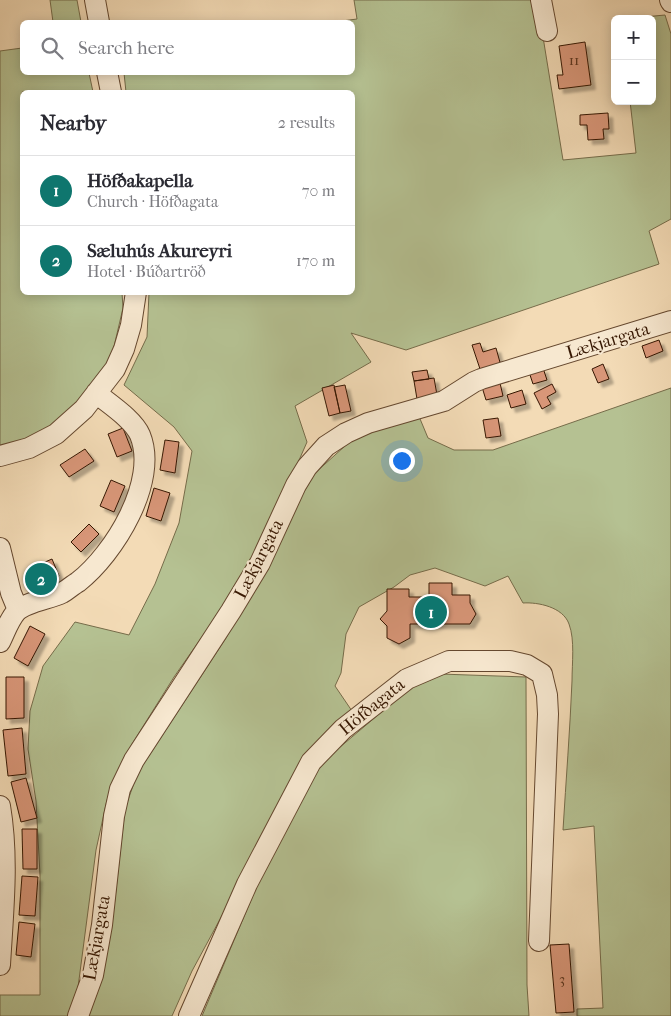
<!DOCTYPE html>
<meta charset="utf-8">
<style>
:root{--surface:#fff;--page:#f2f2f3;--text:#2b2b33;--muted:#7c7c81;--line:#e1e1e2;--accent:#0f766e}
body{margin:0;font-family:"IM FELL French Canon",serif;background:var(--page);color:var(--text)}
.controls{position:absolute;right:15px;top:15px;display:grid;overflow:hidden;border-radius:8px;box-shadow:0 2px 12px #0003}
.controls button{width:45px;height:45px;display:grid;place-items:center;padding:0;border:0;border-bottom:1px solid var(--line);background:var(--surface);color:var(--text);font:25px sans-serif}
.you{position:absolute;left:401px;top:460px;width:18px;height:18px;margin:-12px;border:4px solid #fff;border-radius:50%;background:#1a73e8;box-shadow:0 0 0 8px #1a73e833}
.badge{display:grid;place-items:center;width:32px;height:32px;border-radius:50%;background:var(--accent);color:#fff;font-size:16px;font-weight:700}
.pin{position:absolute;translate:-50% -50%;border:2px solid #fff;box-shadow:0 1px 5px #0006}
.list{margin:0;padding:0;list-style:none}
h2{display:flex;justify-content:space-between;align-items:center;height:65px;margin:0;padding:0 20px;font-size:21px}
h2 small{font-size:16px;font-weight:400;color:var(--muted)}
.list li{display:grid;grid-template-columns:32px 1fr auto;gap:15px;align-items:center;box-sizing:border-box;height:70px;padding:0 20px;border-top:1px solid var(--line)}
.list b{display:block;font-size:19px;white-space:nowrap}
.list p{margin:0;font-size:16px;white-space:nowrap;color:var(--muted)}
.list em{font-size:16px;font-style:normal;color:var(--muted)}
.icon{flex:none;width:28px;height:28px;fill:none;stroke:currentColor;stroke-width:2;stroke-linecap:round;stroke-linejoin:round}
.map{position:relative;flex:none;width:671px;height:1016px;overflow:hidden}
.search{position:absolute;background:var(--surface);box-shadow:0 2px 12px #0003;left:20px;top:20px;width:335px;height:55px;display:flex;align-items:center;gap:12px;box-sizing:border-box;padding:0 18px;border-radius:8px;color:var(--muted);font-size:19px}
.panel{position:absolute;background:var(--surface);box-shadow:0 2px 12px #0003;left:20px;top:90px;width:335px;height:205px;border-radius:8px}
.map>svg:first-child{display:block}
.green{fill:#b5c192;stroke:#766c4a}
.building{fill:#d89678;stroke:#361702;filter:url(#shadow)}
.lines{fill:none;stroke-linecap:round;stroke-linejoin:round}
.minor-casing{stroke:#65482f;stroke-width:22}
.minor{stroke:#f7e8d0;stroke-width:20}
.labels{text-anchor:middle;dominant-baseline:central;stroke-width:4.5;stroke-linejoin:round;paint-order:stroke}
.number-label{font-size:15px;fill:#5e3720}
.street-label{font-size:18px;fill:#361702;stroke:#f7e8d0}
</style>
<div class="map">
<svg width="671" height="1016" viewBox="0 0 671 1016">
<defs>
<filter id="shadow"><feDropShadow dx="4.5" dy="4.5" stdDeviation="1" flood-color="#0004"/></filter>
</defs>
<rect width="100%" height="100%" fill="#f3dbb6"/>
<filter id="stains"><feTurbulence type="fractalNoise" baseFrequency=".004" numOctaves="4"/><feColorMatrix values="0 0 0 0 .2 0 0 0 0 .09 0 0 0 0 .02 0 0 0 .5 -.17"/></filter>
<radialGradient id="worn" r=".72"><stop offset=".6" stop-color="#630" stop-opacity="0"/><stop offset="1" stop-color="#630" stop-opacity=".3"/></radialGradient>
<path class="green" d="M50 0H77L81 22H53Z
M354 0H537L563 160 636 153 630 101H652V19H645L644 17 665 15 671 34V219L649 231 659 264 406 350 351 333 371 362 295 406 307 442 255 561 174 677 132 744 107 800 96 850 77 995 75 996 68 1016H0V995H40V875L36 801 28 749 30 711 43 666 75 622 129 635 155 584 179 523 192 451 174 427 124 385 147 337 149 293 352 292V92H126L124 73 352 72V22H334L357 19Z
M22 48V72L89 73 93 92H22V292L122 293 123 308 112 355 104 370 58 423 24 442 0 447V51Z
M671 388V1016H577V1009L603 1008 594 826 563 830C566 780 570 730 572 681 572 663 575 640 569 624 563 607 538 602 523 603L508 576 485 586 435 568 410 575 394 587 359 607 346 634 341 673 335 686 352 711 312 749 192 971 172 1016H89L101 975 114 907 125 809 137 774 226 638 280 533 315 473 355 437 418 414 428 438 454 450H493Z
M440 674 526 677 527 985 529 1016H202L270 855 320 764 417 682Z"/>
<path class="building" d="M585 42 591 85 559 89 557 75H563L559 46Z
M608 113 609 129H603L604 139 588 140 587 125H580V115Z
M659 340 663 351 646 358 642 346Z
M480 343 483 352 496 348 501 366 481 372 472 345Z
M603 364 609 379 598 383 592 369Z
M543 368 547 380 533 384 529 372Z
M427 370 429 379 414 381 412 372Z
M434 378 437 395 417 399 414 381Z
M500 383 503 396 486 400 482 387Z
M552 384 556 392 547 397 551 404 542 409 534 393Z
M334 385 340 413 329 416 322 388Z
M345 385 351 411 340 413 334 387Z
M522 390 526 404 511 408 507 395Z
M498 418 501 436 486 438 483 420Z
M123 428 132 451 117 457 108 434Z
M165 440 179 442 175 473 160 470Z
M85 449 94 461 69 477 60 465Z
M111 480 125 486 114 512 100 506Z
M154 488 170 493 161 521 146 516Z
M89 524 99 534 81 552 71 542Z
M52 559 59 576 36 586 29 569Z
M429 583H452V595H470V603L476 614 470 624H410V638L399 644 387 638V626L380 619 387 611V589H409V597H429Z
M30 626 45 634 28 666 14 658Z
M6 677H24V718L6 719Z
M22 728 26 774 8 776 3 730Z
M26 778 37 818 21 822 11 782Z
M22 829H37V869H23Z
M22 876 38 877 35 916 19 915Z
M19 922 35 924 31 957 16 955Z
M569 944 574 1012 556 1013 550 945Z"/>
<g class="lines">
<g class="minor-casing">
<path id="minor" d="M95 0 99 22
M541 0 547 31
M670 0 671 2
M107 72 111 92
M0 456 29 448 56 434 84 409 115 369 124 349 131 325 136 292
M0 548 11 593 18 610
M0 642C5 632 9 620 16 612 25 602 50 599 62 593 67 590 73 585 78 582 114 554 159 481 140 435 133 419 109 404 96 393
M0 806C9 859 3 912 0 965
M78 1016 93 975 102 925 114 816 120 789 134 760 231 611 260 563 296 485 307 467 326 446 346 433 368 423 444 401 474 382 481 379 671 321
M189 1016 247 884 311 762 343 729 407 679 449 661H510L527 665 542 674 547 695 548 714 539 941"/>
</g>
<use href="#minor" class="minor"/>
</g>
<g class="labels">
<g class="number-label">
<text x="574" y="60">11</text>
<text x="562" y="979">3</text>
</g>
<g class="street-label">
<text transform="translate(608 341) rotate(-17)">Lækjargata</text>
<text transform="translate(259 559) rotate(-63)">Lækjargata</text>
<text transform="translate(372 707) rotate(-39)">Höfðagata</text>
<text transform="translate(97 938) rotate(-80)">Lækjargata</text>
</g>
</g>
<rect width="100%" height="100%" filter="url(#stains)"/>
<rect width="100%" height="100%" fill="url(#worn)"/>
</svg>
<div class="controls">
<button>+</button>
<button>−</button>
</div>
<div class="you"></div>
<div class="pin badge" style="left:431px;top:612px">1</div>
<div class="pin badge" style="left:41px;top:579px">2</div>
<div class="search"><svg class="icon" aria-label="search" viewBox="0 0 24 24"><circle cx="10" cy="10" r="6"/><path d="M15 15l6 6"/></svg>Search here</div>
<section class="panel">
<h2>Nearby<small>2 results</small></h2>
<ul class="list">
<li><span class="badge">1</span><div><b>Höfðakapella</b><p>Church · Höfðagata</p></div><em>70 m</em></li>
<li><span class="badge">2</span><div><b>Sæluhús Akureyri</b><p>Hotel · Búðartröð</p></div><em>170 m</em></li>
</ul>
</section>
</div>
